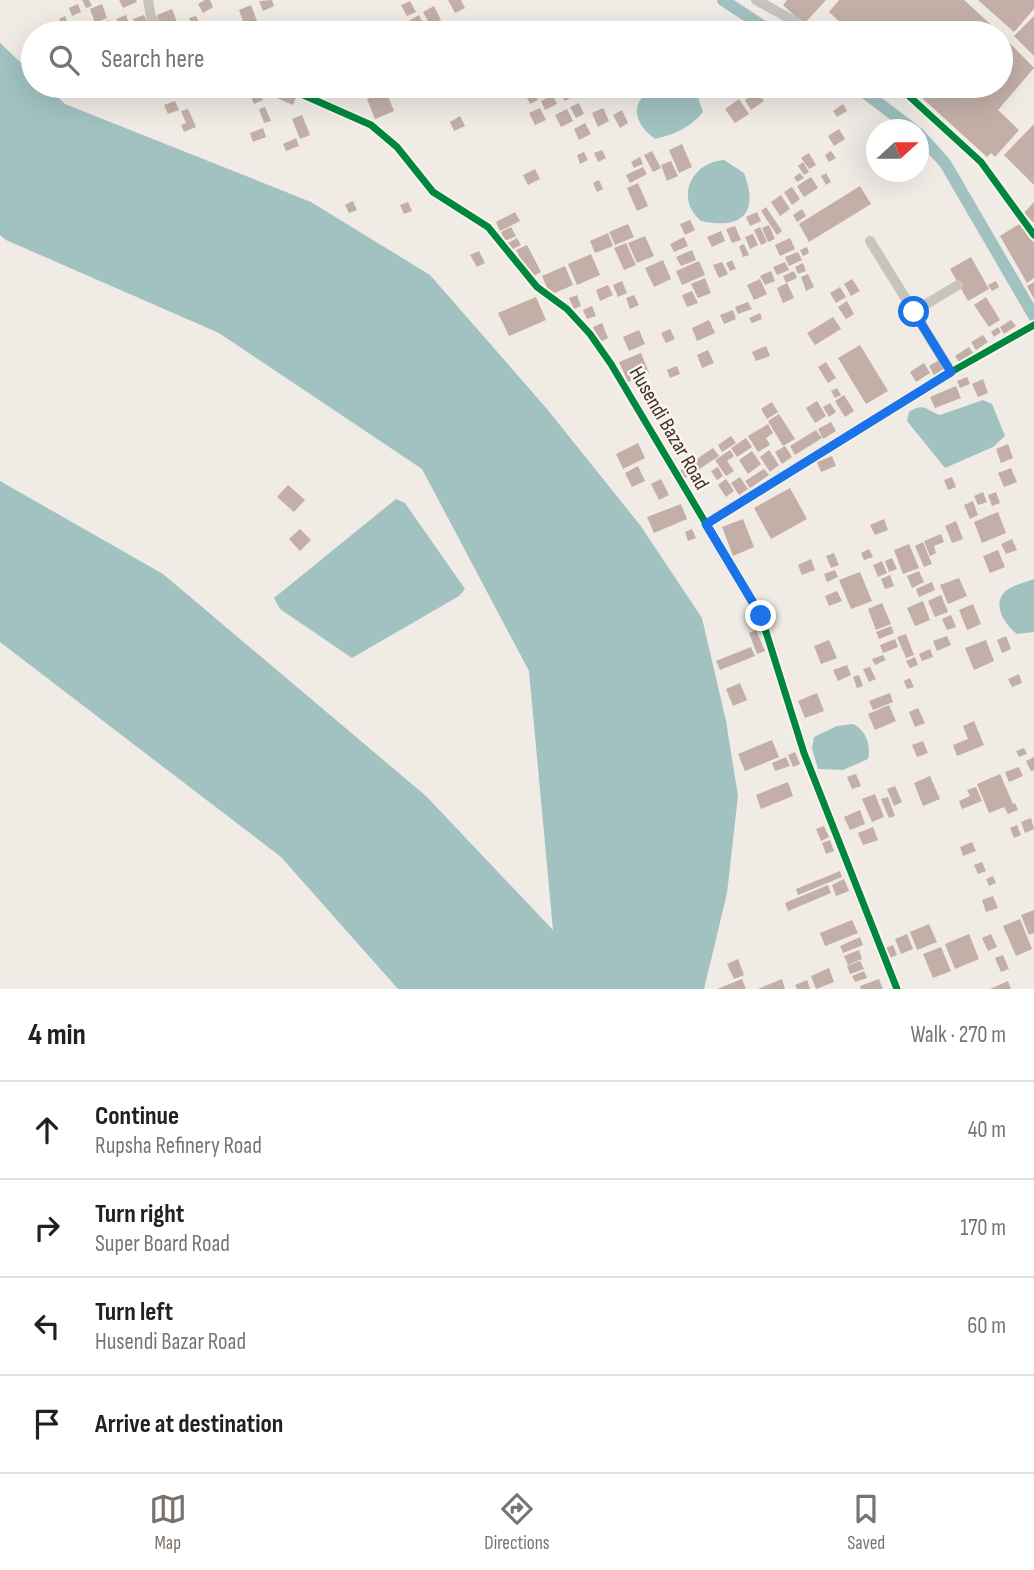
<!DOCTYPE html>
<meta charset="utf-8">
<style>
:root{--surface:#fff;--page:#f6f6f6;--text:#202124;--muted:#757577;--line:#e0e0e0;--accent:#7a716c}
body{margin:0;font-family:"Sofia Sans Condensed",sans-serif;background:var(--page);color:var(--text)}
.compass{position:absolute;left:866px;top:119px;width:63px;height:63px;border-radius:50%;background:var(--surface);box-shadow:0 7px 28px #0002;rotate:69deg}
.stop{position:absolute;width:21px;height:21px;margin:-16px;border:5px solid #1a73e8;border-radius:50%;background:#fff}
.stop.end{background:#1a73e8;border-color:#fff;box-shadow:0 2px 7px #0008}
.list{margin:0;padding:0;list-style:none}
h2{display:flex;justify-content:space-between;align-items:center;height:91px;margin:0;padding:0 28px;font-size:30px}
h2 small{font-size:23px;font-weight:400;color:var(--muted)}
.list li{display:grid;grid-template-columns:46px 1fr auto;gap:21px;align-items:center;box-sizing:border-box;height:98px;padding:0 28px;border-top:2px solid var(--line)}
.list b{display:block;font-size:26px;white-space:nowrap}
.list p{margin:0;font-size:23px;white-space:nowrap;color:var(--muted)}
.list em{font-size:23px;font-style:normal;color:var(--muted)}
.icon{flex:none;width:38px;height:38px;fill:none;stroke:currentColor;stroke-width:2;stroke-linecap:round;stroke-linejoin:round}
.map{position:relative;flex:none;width:1034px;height:989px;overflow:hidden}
.search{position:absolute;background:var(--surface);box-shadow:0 7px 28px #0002;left:21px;right:21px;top:21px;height:77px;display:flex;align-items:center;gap:18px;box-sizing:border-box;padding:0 24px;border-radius:38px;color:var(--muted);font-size:26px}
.sheet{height:483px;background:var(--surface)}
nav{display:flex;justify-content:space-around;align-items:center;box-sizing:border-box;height:98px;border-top:2px solid var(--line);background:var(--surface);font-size:19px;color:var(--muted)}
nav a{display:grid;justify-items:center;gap:4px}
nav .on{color:var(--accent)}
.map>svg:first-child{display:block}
.water{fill:#a1c2c1}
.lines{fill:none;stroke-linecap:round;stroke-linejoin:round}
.canal{stroke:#a1c2c1;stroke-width:12}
.building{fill:#c3afa7}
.minor{stroke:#c9c3be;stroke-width:10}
.cycleway-casing{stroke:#fbf5ee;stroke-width:11}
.cycleway{stroke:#00873e;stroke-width:7}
.route{stroke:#1a73e8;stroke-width:9}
.labels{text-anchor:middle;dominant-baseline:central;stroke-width:5;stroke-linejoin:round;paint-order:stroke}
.street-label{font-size:21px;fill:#3b302b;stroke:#fbf5ee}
</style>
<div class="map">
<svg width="1034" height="989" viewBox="0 0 1034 989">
<rect width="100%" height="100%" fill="#f0ebe5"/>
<path class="water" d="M0 43 33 74V86H46L65 104 311 202 430 275 547 409 640 525 702 618 726 721 738 796 727 893 704 989H398L281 857 0 642V481L163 574 426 796 553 930 529 671 422 469 219 333 6 240 0 235Z
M657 86H694L703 112C690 128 675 134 655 139 631 121 630 100 657 86Z
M724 160 744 173C759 212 743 230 701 221 674 198 692 162 724 160Z
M983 400 992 404 1005 436 993 447 945 468 907 421 909 412C924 402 926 410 940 415Z
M396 499 405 503 465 589 459 596 352 658 280 609 274 598Z
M1034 579V632L1017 634C1005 625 990 603 1007 590 1014 585 1026 582 1034 579Z
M853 724C866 730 871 745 868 759L843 770 818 769 812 748 814 737 837 726Z"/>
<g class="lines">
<path class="canal" d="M723 0 773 33
M856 86 914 130
M918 133 945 163 1034 316"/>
</g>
<path class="building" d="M82 0H89L92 6 86 8Z
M119 0H136L137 2 123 8Z
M205 0H210L213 7 203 13 198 4Z
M272 0 274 6 263 11 259 1Z
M448 0H461L465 8 455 13Z
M787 0H826L804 24 783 5Z
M839 0H964L1000 33H852L829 12Z
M978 0H1034V9L1014 32Z
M410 1 416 12 407 16 401 5Z
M78 4 81 12 72 16 69 8Z
M102 4 107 18 95 23 90 9Z
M251 5 257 21 245 26 239 10Z
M434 6 441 20 430 25 423 12Z
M172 9 177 22 162 28 157 15Z
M126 15 130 26 121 30 116 19Z
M144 15 149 26 138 31 133 19Z
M419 15 424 25 415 30 410 20Z
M65 16 69 27 63 29 59 19Z
M196 16 200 25 193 28 189 18Z
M1034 16V56L1014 36Z
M109 20 112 28 101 32 97 24Z
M186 21 191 33H184L180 23Z
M178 26 181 33H166L165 31Z
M391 27 395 33H378Z
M1001 34 1034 68 998 110 1019 130 995 157 991 153 987 157 909 86H1001Z
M125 86 128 92 117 96 113 87Z
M232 86H243L245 89 235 93Z
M247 86H257L263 100 254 104Z
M265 86 276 89 273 97 262 93Z
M598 86H610L611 88 602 93Z
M566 87 572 97 565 101 559 91Z
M532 88 538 100 530 104 524 92Z
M280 90 296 97 293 105 277 98Z
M386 91 394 111 375 119 367 99Z
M758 92 764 101 751 110 745 100Z
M553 95 557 104 545 110 541 101Z
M739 99 749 114 735 123 725 109Z
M175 101 179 110 168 114 164 105Z
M579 103 584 114 576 118 570 107Z
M843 104 847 111 837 117 833 111Z
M265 107 271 121 264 123 259 109Z
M540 108 546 120 535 125 529 113Z
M603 108 609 121 598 127 592 113Z
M188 109 196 127 184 132 181 125 186 123 181 111Z
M567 109 573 121 561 127 555 115Z
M622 110 628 123 620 128 613 115Z
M302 115 310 135 300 139 292 119Z
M460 116 465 126 454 131 450 122Z
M585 123 591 134 579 140 574 129Z
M1034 124V185L1004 155Z
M263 128 266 137 253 142 250 133Z
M839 129 845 139 834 146 828 136Z
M296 138 299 146 286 151 283 144Z
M682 144 692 167 679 173 669 150Z
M602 150 606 158 598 162 594 153Z
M652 151 661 168 653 172 644 155Z
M831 151 836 158 829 162 825 155Z
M584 152 588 160 580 164 577 155Z
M809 153 816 165 809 169 801 158Z
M640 157 643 164 634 168 631 162Z
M671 161 678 176 667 181 661 165Z
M803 162 809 172 804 175 798 166Z
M643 167 647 174 630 183 626 175Z
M535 169 540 179 528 185 523 175Z
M800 173 804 178 797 182 794 177Z
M826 173 831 182 826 185 821 176Z
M811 177 818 188 804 197 797 186Z
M599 180 603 189 597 192 593 183Z
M638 183 648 206 637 211 627 188Z
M860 186 871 204 809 242 799 224Z
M792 187 800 199 792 205 784 192Z
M781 195 790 209 780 216 771 202Z
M353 201 357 210 349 213 345 205Z
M408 202 412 211 404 214 400 205Z
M1034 202V223L1024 213Z
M766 207 782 231 777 235 761 211Z
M802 209 806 216 797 222 793 215Z
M515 212 520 221 500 231 496 222Z
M757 212 761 221 750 226 746 217Z
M690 220 695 230 685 235 680 224Z
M1021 223 1034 243V278L1027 283 1000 236Z
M628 224 634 237 615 245 609 232Z
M769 225 775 239 768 242 762 228Z
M735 226 741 240 732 243 726 229Z
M511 227 516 236 505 241 501 232Z
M760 227 767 242 761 245 754 230Z
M721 231 725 241 712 247 707 237Z
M608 233 613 246 595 253 590 241Z
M753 234 758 245 750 249 745 237Z
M645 236 654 256 637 263 628 243Z
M684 237 688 246 674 252 670 244Z
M517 238 521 245 509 251 506 244Z
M790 238 795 249 780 256 775 245Z
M626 243 636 265 624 270 614 248Z
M744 244 749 255 743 257 739 246Z
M527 245 541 272 530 278 516 250Z
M807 247 809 253 803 256 800 250Z
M692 250 696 260 681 266 676 257Z
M479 251 485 263 477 267 470 255Z
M798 252 802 260 789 266 785 257Z
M591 254 600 275 577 285 568 264Z
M971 257 989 289 968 301 950 269Z
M663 260 671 279 654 287 645 268Z
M732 260 736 269 730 271 726 263Z
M699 261 705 275 682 285 676 271Z
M722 262 728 274 719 278 713 265Z
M785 262 789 270 777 275 773 267Z
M803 263 806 271 798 274 795 267Z
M565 266 573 285 550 295 542 276Z
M771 271 775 281 765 285 760 276Z
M794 271 797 278 786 283 783 276Z
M808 274 814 287 806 291 801 277Z
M705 278 711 293 698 298 691 284Z
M760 279 767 294 754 300 747 285Z
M852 279 860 291 851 296 844 284Z
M622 281 627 293 618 297 613 285Z
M996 281 999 287 992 291 988 285Z
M1034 282V299L1027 286Z
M787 283 794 298 783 303 777 288Z
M608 285 613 295 600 301 596 290Z
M840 287 846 297 836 303 830 293Z
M692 291 698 303 687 307 682 295Z
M577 295 581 306 574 309 569 298Z
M634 295 639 305 630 309 626 298Z
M536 297 546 320 509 336 498 313Z
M986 297 1000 320 989 327 974 305Z
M847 301 854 314 846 319 838 307Z
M748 302 752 309 738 314 735 307Z
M592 306 596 316 587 319 583 310Z
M733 310 736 319 724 324 720 315Z
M760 313 762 319 752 323 749 318Z
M833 317 841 329 815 345 807 333Z
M709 320 715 333 697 341 692 328Z
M1011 320 1016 326 1004 334 1000 327Z
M602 323 608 338 600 342 593 327Z
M998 327 1001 332 994 337 991 332Z
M670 329 675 339 666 343 661 333Z
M639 330 645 344 629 351 623 337Z
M983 335 988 342 976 350 971 342Z
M860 345 888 391 866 404 838 358Z
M766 346 770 356 756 361 752 352Z
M969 347 973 353 959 362 955 356Z
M708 350 714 363 702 368 697 355Z
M641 353 649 373 628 382 619 362Z
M939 360 945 368 934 375 929 366Z
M826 362 836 378 828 383 818 367Z
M924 363 930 373 916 382 910 372Z
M677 366 680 374 670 378 667 370Z
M967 377 970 384 960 388 957 381Z
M983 379 988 393 978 397 972 384Z
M956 386 961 398 935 408 930 397Z
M837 388 841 395 835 398 831 391Z
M844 395 854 411 845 417 835 401Z
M817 401 826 416 815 423 806 408Z
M772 402 778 412 767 419 761 409Z
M830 403 836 412 829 417 823 407Z
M779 414 795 439 783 446 768 421Z
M831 422 836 431 823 439 818 429Z
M768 424 773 433 766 438 770 445 758 452 748 436Z
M816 430 822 438 795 455 790 446Z
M731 436 736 443 722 452 718 445Z
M746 438 752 447 737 457 731 448Z
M638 443 645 458 623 469 616 454Z
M1008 444 1013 458 1001 463 996 449Z
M785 446 792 457 782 464 775 452Z
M713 448 719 456 684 479 679 471Z
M730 450 734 456 727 461 734 471 726 476 715 460Z
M769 450 779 465 770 472 760 457Z
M752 451 761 464 748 474 739 460Z
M832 456 836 466 821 472 817 462Z
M638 466 645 481 632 487 625 473Z
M718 467 723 476 717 480 711 471Z
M1011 468 1017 482 1004 487 998 473Z
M764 469 769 475 750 488 745 481Z
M740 477 748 489 739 495 731 483Z
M952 477 956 487 948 490 944 480Z
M661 479 669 495 659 500 651 484Z
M726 479 734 491 726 497 718 485Z
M288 485 305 500 294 512 277 497Z
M790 488 807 519 771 539 754 508Z
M983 492 987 502 978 505 974 496Z
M996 492 1000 503 992 506 988 495Z
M973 501 978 515 970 519 964 505Z
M681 504 687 519 654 533 647 517Z
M998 512 1006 533 982 543 974 522Z
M743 519 754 547 733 556 722 527Z
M884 519 888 530 875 535 870 525Z
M956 521 963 539 952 543 945 526Z
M300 529 311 540 300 551 289 539Z
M692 529 696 538 688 541 685 532Z
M941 534 944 542 934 546 936 553 930 556 924 541Z
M1012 539 1017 550 1006 554 1001 544Z
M923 542 932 564 924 567 915 546Z
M909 544 919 568 903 574 894 550Z
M869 549 873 557 864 560 861 553Z
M998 550 1005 567 990 573 983 556Z
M834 553 839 565 831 568 826 556Z
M892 558 897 569 889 572 885 561Z
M811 559 815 570 802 575 798 565Z
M882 561 887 573 878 577 873 565Z
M835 570 838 577 827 582 824 574Z
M919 571 924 582 912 588 907 576Z
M860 572 872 601 851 609 839 580Z
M890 575 894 586 885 589 881 579Z
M959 578 967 596 948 604 940 585Z
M932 582 935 590 919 597 916 589Z
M837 591 842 601 829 606 825 596Z
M941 595 948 612 935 617 928 601Z
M923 601 930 620 915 626 907 608Z
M882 603 891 624 876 630 868 609Z
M973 604 981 624 967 630 959 610Z
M951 615 956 627 947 630 942 619Z
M891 626 894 633 879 639 876 632Z
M756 630 765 651 757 654 749 633Z
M906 634 914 655 906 658 897 637Z
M947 636 951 645 937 651 933 641Z
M1006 636 1011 649 1002 653 997 640Z
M895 639 898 647 883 653 880 645Z
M829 640 837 658 821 664 814 646Z
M986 640 994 661 974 670 965 648Z
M751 647 755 656 720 670 716 661Z
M930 649 933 657 922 661 919 654Z
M883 655 886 660 875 665 872 659Z
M915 657 918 665 910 668 906 661Z
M847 665 851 675 838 681 833 670Z
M870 667 876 679 869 682 863 669Z
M1019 674 1022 683 1012 687 1008 679Z
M859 675 863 686 857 688 853 677Z
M910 678 914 687 907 689 904 681Z
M740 683 747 700 733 706 726 689Z
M817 693 824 711 805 718 798 701Z
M890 693 893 702 873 710 869 701Z
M889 705 896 721 875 730 868 714Z
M918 708 925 723 915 727 909 712Z
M974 721 984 745 957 756 953 745 968 739 963 726Z
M772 740 779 757 745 771 738 754Z
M923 741 928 753 917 757 912 745Z
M1024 748 1027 754 1019 757 1016 751Z
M795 752 800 764 793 767 788 755Z
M786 757 790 766 775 771 772 763Z
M1034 757V770L1031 771 1026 761Z
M1019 767 1023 776 1009 782 1005 772Z
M856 774 861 786 852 789 847 777Z
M1000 774 1013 804 1015 803 1018 810 1008 814 1004 807 989 813 977 784Z
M930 776 940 799 923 806 914 783Z
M788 782 793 796 761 809 756 795Z
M895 786 902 802 894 806 887 789Z
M976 787 982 801 962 809 959 801 970 796 967 790Z
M875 794 884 817 872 822 862 799Z
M888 797 895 816 889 818 881 799Z
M860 810 865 824 850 830 844 817Z
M1031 818 1034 829 1025 833 1021 822Z
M1017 825 1021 835 1014 838 1010 828Z
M824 826 829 837 821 841 816 829Z
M873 827 878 840 863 845 858 833Z
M830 840 834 851 826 854 822 843Z
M972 842 976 851 963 856 960 847Z
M982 862 986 871 978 874 974 865Z
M840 871 842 877 798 895 796 889Z
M993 876 996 883 989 886 986 879Z
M844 879 849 891 836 896 832 885Z
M828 885 831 893 788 911 785 903Z
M993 896 998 908 986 912 982 900Z
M1034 910V933L1029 935 1021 915Z
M1020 919 1032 949 1016 956 1003 926Z
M852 920 858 933 825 946 820 933Z
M929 924 937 942 917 950 910 932Z
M907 934 913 949 901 954 895 939Z
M969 934 979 959 955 969 945 944Z
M991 934 997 947 988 951 982 938Z
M860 937 863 945 843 953 840 946Z
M893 945 897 955 887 959 883 949Z
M941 947 951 971 933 978 923 954Z
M859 950 862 959 848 965 844 956Z
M1003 955 1009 969 1001 972 995 958Z
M738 959 744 975 734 979 727 964Z
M860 961 864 969 850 974 847 966Z
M829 968 834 982 816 989 811 976Z
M864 971 867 978 855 982 852 976Z
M742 979 746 989H717Z
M782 979 785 989H758Z
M879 979 883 989H861L860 986Z
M807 980 810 989H797L795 985Z
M1008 981 1011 989H990Z"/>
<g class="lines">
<path class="minor" d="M148 0 151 17 161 33
M756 0 816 33
M283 86 371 125 397 147 433 192 488 227 537 287 567 309 590 334 611 364 761 616 804 753 897 989
M898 86 981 162 1034 235
M870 241 951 372
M913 312 958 285
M706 525 951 372 1034 325"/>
<g class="cycleway-casing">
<path id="cycleway" d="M283 86 371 125 397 147 433 192 488 227 537 287 567 309 590 334 611 364 761 616 804 753 897 989
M898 86 981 162 1034 235
M706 525 951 372 1034 325"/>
</g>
<use href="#cycleway" class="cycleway"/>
</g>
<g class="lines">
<path class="route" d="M761 616 706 524 951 372 914 312"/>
</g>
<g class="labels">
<g class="street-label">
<text transform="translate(669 428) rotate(60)">Husendi Bazar Road</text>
</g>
</g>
</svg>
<svg class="compass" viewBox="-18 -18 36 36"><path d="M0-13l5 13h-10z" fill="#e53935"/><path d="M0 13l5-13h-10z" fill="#757577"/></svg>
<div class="stop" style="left:914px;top:312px"></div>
<div class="stop end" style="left:761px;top:616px"></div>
<div class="search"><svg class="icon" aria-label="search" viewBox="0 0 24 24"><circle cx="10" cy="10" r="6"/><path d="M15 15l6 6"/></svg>Search here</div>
</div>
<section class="sheet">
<h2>4 min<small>Walk · 270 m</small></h2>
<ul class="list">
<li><svg class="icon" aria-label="ahead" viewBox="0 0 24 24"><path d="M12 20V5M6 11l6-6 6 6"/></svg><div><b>Continue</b><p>Rupsha Refinery Road</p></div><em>40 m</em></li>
<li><svg class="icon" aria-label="right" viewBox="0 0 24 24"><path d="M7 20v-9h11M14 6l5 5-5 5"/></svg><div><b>Turn right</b><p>Super Board Road</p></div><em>170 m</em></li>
<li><svg class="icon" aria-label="left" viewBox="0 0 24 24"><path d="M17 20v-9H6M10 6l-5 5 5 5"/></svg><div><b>Turn left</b><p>Husendi Bazar Road</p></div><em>60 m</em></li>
<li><svg class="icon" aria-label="arrive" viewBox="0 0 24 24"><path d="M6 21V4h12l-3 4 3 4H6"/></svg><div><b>Arrive at destination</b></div></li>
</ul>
</section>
<nav>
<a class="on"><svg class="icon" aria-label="map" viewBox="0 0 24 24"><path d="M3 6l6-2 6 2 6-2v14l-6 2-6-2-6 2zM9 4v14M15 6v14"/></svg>Map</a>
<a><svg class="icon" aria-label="directions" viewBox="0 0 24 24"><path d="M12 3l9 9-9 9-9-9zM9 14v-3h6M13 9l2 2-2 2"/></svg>Directions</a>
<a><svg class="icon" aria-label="saved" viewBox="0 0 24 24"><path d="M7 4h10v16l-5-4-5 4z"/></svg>Saved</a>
</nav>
